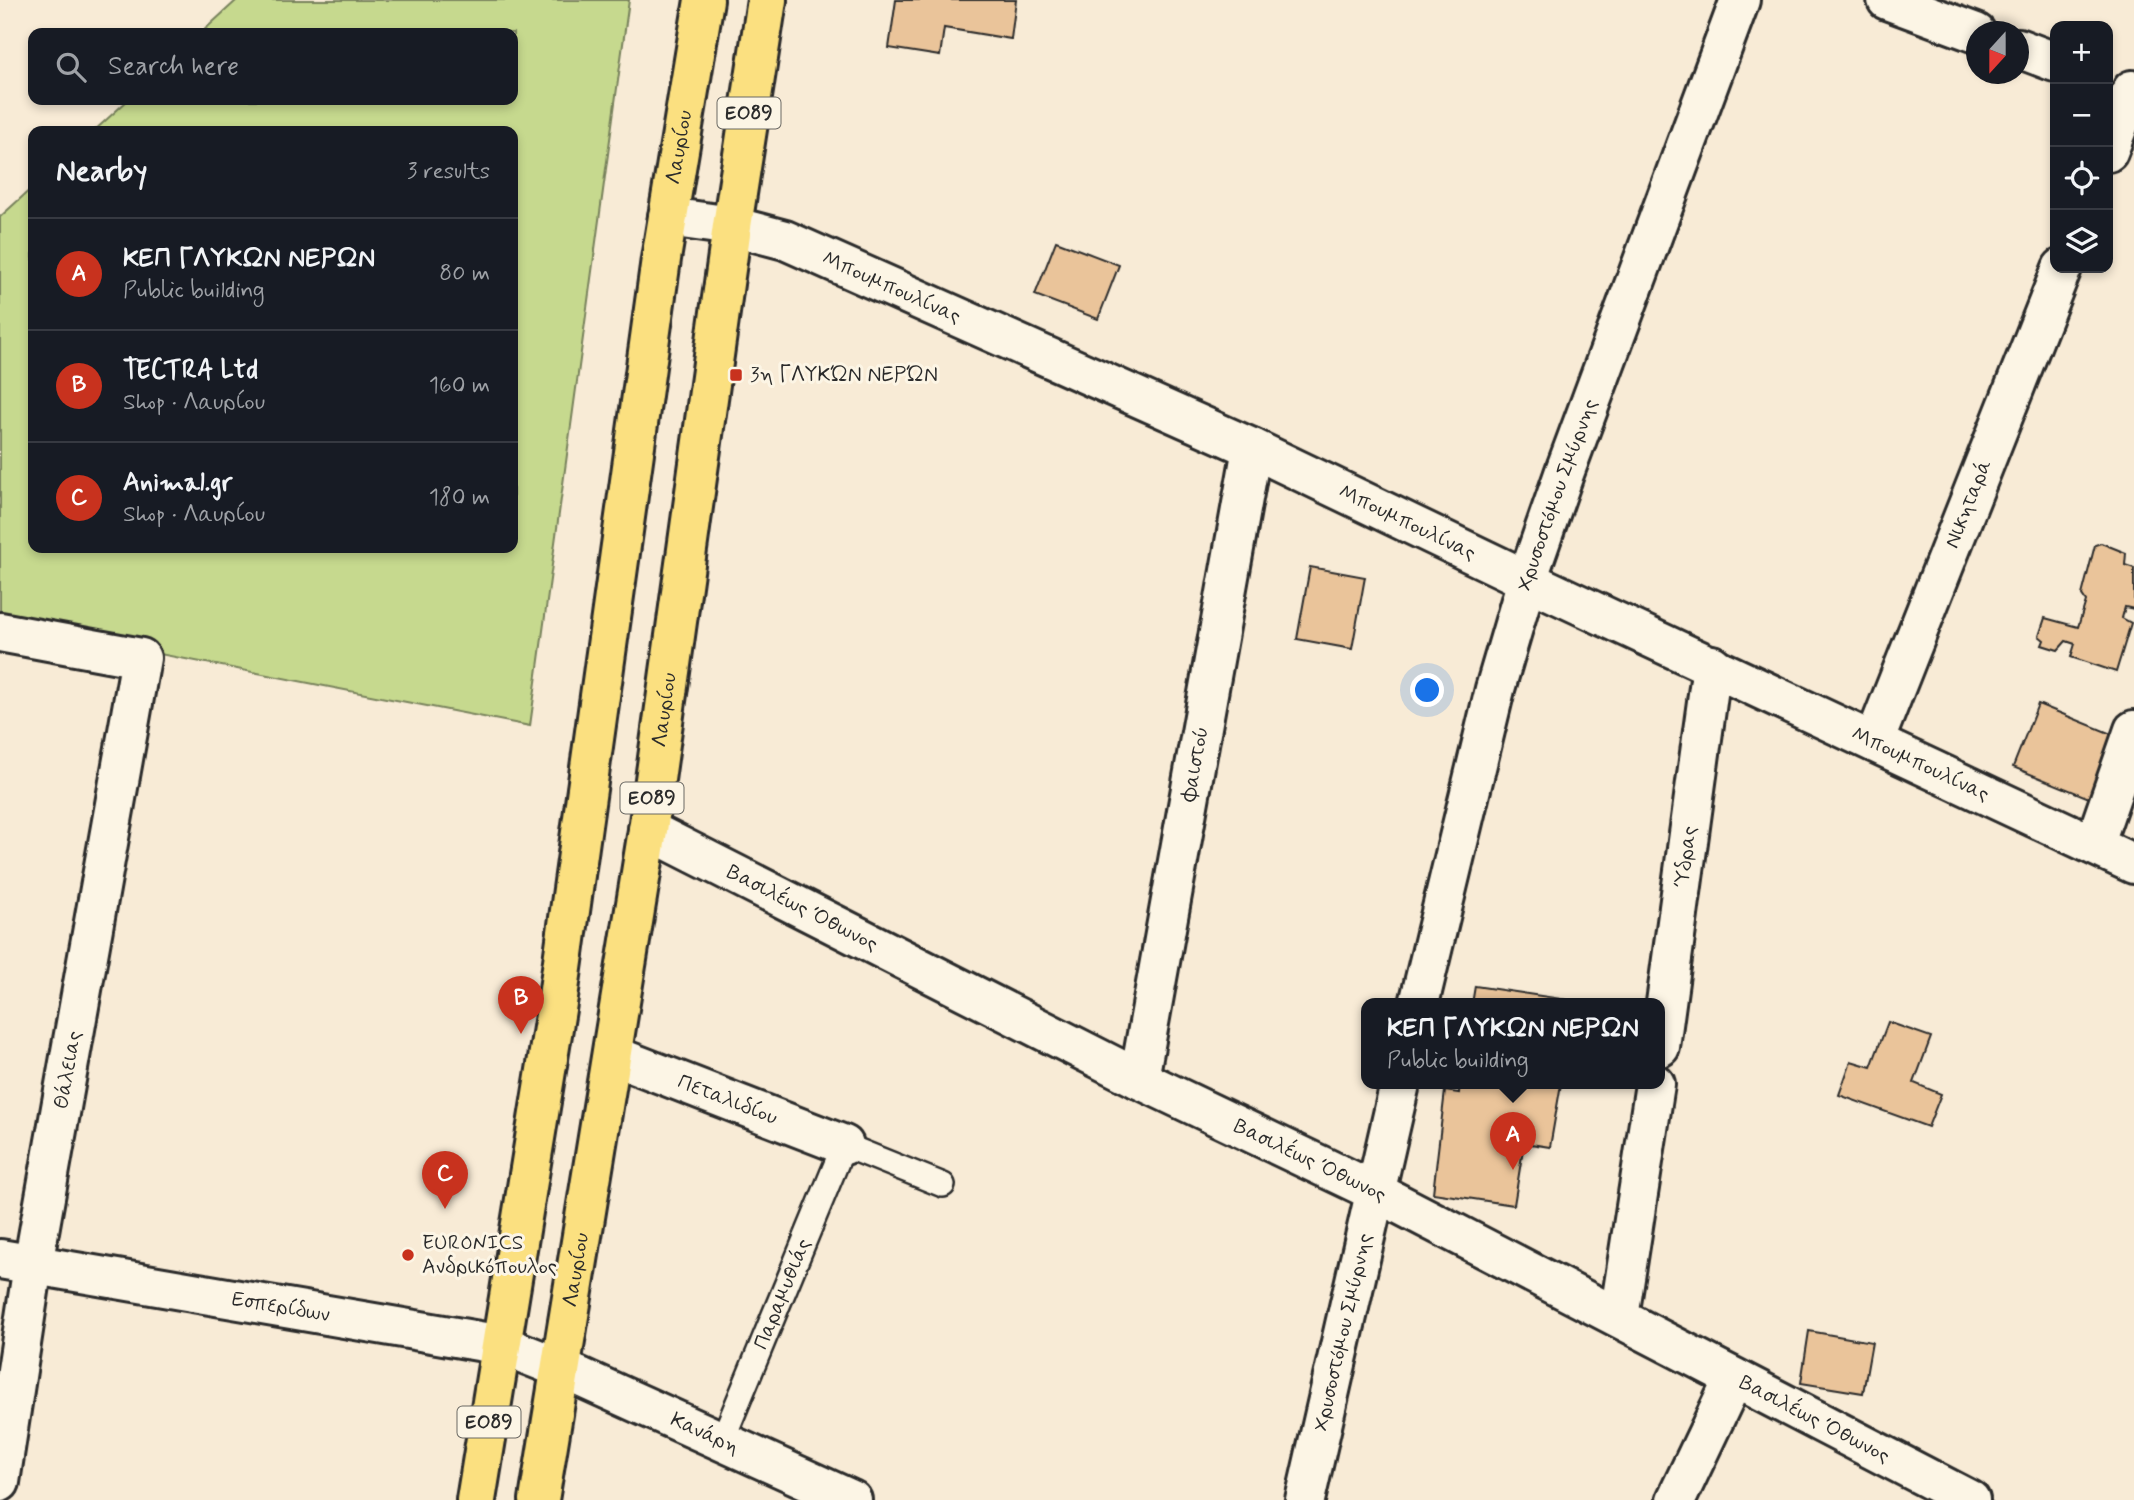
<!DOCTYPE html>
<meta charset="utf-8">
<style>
:root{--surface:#171b24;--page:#20242c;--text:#f1f3f6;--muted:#9ea1a6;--line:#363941;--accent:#c8321e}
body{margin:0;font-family:Mynerve,sans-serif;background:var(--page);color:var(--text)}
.controls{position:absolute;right:21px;top:21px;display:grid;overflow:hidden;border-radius:14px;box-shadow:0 4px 10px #0003}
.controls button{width:63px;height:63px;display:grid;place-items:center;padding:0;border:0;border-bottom:2px solid var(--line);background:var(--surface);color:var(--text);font:35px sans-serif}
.compass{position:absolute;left:1966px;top:21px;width:63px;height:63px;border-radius:50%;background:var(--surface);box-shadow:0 4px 10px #0003;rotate:201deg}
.you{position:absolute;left:1428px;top:691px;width:24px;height:24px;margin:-18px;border:5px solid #fff;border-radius:50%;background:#1a73e8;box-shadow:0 0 0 10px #1a73e833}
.badge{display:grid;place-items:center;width:46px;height:46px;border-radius:50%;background:var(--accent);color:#fff;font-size:23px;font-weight:700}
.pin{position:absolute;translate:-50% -58px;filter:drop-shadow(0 2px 4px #0008)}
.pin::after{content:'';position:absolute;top:37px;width:24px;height:21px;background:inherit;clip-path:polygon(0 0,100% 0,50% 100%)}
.popup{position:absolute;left:1361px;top:998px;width:304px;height:91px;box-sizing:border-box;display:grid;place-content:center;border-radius:14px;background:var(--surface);filter:drop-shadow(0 2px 5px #0005);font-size:23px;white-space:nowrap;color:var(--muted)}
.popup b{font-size:26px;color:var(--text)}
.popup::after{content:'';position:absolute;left:50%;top:100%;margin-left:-14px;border:14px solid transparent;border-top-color:var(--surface)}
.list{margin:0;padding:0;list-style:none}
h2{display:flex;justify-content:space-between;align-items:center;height:91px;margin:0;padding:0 28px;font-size:30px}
h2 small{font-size:23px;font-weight:400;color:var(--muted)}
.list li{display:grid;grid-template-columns:46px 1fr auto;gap:21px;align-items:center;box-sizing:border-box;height:112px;padding:0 28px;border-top:2px solid var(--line)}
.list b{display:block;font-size:26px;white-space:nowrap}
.list p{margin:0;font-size:23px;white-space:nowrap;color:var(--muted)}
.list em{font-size:23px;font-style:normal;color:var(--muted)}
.icon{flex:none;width:38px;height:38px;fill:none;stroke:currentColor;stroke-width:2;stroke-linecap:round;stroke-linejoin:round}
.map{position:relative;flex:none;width:2134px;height:1500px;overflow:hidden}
.search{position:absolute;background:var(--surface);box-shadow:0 4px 10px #0003;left:28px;top:28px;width:490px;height:77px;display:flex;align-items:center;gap:18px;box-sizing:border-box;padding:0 24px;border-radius:14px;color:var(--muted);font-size:26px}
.panel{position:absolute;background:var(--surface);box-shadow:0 4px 10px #0003;left:28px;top:126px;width:490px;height:427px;border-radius:14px}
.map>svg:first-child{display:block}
.green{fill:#c6d98e;stroke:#78825c;stroke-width:2}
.building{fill:#eac49a;stroke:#2b2b2b;stroke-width:2}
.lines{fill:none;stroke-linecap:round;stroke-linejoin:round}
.service-casing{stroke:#2b2b2b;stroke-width:28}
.minor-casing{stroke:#2b2b2b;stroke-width:44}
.tertiary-casing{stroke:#2b2b2b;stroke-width:44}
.primary-casing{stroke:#2b2b2b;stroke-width:44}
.service{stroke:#fcf5e5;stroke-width:23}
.minor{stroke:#fcf5e5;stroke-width:38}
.tertiary{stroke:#fcf5e5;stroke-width:38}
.primary{stroke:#fbe080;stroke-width:38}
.poi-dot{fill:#c8321e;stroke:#fcf5e5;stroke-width:2.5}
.labels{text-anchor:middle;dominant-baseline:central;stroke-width:6;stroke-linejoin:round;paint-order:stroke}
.shield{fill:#fcf5e5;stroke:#6a6863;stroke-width:2}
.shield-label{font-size:19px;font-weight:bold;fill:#2b2b2b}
.street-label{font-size:21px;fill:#2b2b2b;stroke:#fcf5e5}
.poi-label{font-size:21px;fill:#2b2b2b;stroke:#fcf5e5;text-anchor:start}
</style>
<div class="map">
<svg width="2134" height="1500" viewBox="0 0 2134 1500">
<rect width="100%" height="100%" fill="#f8ebd6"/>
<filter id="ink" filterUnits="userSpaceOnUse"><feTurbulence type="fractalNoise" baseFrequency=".0143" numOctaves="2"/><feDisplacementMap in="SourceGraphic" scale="14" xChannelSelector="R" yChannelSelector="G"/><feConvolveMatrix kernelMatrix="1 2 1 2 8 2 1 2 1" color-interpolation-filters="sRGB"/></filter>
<g filter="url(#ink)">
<path class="green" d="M237 0H629L530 726 0 623V217L33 187V548H513V131H94L128 100H513V33H201Z"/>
<path class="building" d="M896 0H1016L1011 39 944 28 940 56 889 48Z
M1056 241 1119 265 1098 319 1035 295Z
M2101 543 2126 553 2125 565 2134 568V609L2125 607 2122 618 2131 623 2116 672 2071 657 2075 644 2066 641 2058 650 2042 645 2044 640 2039 636 2045 618 2078 627 2086 601 2082 595 2095 545Z
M1310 567 1365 577 1352 649 1297 639Z
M2038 704 2114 735 2089 798 2013 767Z
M1475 986 1575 1001 1574 1004H1472Z
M1888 1022 1931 1037 1914 1083 1941 1094 1928 1127 1839 1095 1851 1061 1871 1067Z
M1460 1084H1561L1550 1147 1524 1143 1514 1205 1433 1193 1445 1091 1459 1093Z
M1809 1331 1872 1342 1863 1393 1801 1383Z"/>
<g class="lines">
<g class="service-casing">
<g id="service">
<path id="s1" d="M722 1441 844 1145 943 1185"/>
</g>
</g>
<g class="minor-casing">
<g id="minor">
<path d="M1887 0 1976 33"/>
<path d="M2018 48 2055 62"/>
<path d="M2108 152 2132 90"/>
<path d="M0 632 141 658 33 1265 0 1482"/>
<path id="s2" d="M1874 742 2062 268"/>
<path id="s3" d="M648 830 1139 1079 1376 1192 1970 1500"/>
<path d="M2094 845 2134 730"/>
<path id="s4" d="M1419 1004 1495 689 1527 580 1565 471 1740 0"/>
<path id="s5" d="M1660 1047 1712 665"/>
<path id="s6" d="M612 1055 844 1145"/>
<path id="s7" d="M1139 1079 1252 448"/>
<path d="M1619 1317 1655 1084"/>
<path id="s8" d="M560 1368 852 1500"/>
<path id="s9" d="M1305 1500 1400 1084"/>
<path d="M1676 1500 1734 1378"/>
</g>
</g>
<g class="tertiary-casing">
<g id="tertiary">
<path id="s10" d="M668 217 732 226 785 240 1252 448 1527 580 2134 864"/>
<path id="s11" d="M0 1259 502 1345 560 1368"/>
</g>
</g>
<g class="primary-casing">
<g id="primary">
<path id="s12" d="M476 1500 558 997 661 259 704 0"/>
<path id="s13" d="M539 1500 648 830 732 226 767 0"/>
</g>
</g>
<use href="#service" class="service"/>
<use href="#minor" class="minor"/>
<use href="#tertiary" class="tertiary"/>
<use href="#primary" class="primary"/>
</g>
</g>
<g class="poi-dot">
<rect x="729" y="368" width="14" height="14" rx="3.5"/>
<circle cx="408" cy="1255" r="7"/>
</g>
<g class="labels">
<g class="shield">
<rect x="717.5" y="97.5" width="63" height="31" rx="5"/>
<rect x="620.5" y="782.5" width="63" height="31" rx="5"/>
<rect x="457.5" y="1406.5" width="63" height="31" rx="5"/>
</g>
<g class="shield-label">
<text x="749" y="113">ΕΟ89</text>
<text x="652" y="798">ΕΟ89</text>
<text x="489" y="1422">ΕΟ89</text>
</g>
<g class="street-label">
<text stroke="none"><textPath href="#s12" startOffset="1368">Λαυρίου</textPath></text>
<text stroke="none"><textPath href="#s10" startOffset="236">Μπουμπουλίνας</textPath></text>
<text stroke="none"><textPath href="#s4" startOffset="528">Χρυσοστόμου Σμύρνης</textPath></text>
<text stroke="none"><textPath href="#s2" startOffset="256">Νικηταρά</textPath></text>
<text stroke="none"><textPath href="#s10" startOffset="803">Μπουμπουλίνας</textPath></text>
<text stroke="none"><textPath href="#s13" startOffset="800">Λαυρίου</textPath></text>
<text stroke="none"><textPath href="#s7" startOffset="320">Φαιστού</textPath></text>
<text stroke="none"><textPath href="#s10" startOffset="1370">Μπουμπουλίνας</textPath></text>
<text stroke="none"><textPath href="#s5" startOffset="192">Ύδρας</textPath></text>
<text stroke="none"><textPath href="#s3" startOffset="173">Βασιλέως Όθωνος</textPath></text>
<text transform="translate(68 1070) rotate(-80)">Θάλειας</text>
<text stroke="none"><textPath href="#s6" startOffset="124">Πεταλιδίου</textPath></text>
<text stroke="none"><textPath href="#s3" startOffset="740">Βασιλέως Όθωνος</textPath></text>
<text stroke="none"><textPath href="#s13" startOffset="233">Λαυρίου</textPath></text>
<text stroke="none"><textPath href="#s1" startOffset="159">Παραμυθιάς</textPath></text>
<text stroke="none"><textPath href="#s11" startOffset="285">Εσπερίδων</textPath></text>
<text stroke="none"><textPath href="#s9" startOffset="172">Χρυσοστόμου Σμύρνης</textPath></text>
<text stroke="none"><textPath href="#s3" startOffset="1307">Βασιλέως Όθωνος</textPath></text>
<text stroke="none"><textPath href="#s8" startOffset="159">Κανάρη</textPath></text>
</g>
<g class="poi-label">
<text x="750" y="375">3η ΓΛΥΚΏΝ ΝΕΡΏΝ</text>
<text x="422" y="1243">EURONICS<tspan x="422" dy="24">Ανδρικόπουλος</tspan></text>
</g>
</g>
</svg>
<div class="controls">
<button>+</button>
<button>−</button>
<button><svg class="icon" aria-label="locate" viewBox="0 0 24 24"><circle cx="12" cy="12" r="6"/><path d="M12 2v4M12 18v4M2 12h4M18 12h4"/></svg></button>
<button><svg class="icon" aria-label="layers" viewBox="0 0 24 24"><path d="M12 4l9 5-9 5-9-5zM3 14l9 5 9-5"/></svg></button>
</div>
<svg class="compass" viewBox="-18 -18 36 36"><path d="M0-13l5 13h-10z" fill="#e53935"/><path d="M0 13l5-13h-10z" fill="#9ea1a6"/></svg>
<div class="you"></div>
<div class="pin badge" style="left:1513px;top:1170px">A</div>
<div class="popup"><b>ΚΕΠ ΓΛΥΚΩΝ ΝΕΡΩΝ</b>Public building</div>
<div class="pin badge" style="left:521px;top:1034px">B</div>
<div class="pin badge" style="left:445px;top:1209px">C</div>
<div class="search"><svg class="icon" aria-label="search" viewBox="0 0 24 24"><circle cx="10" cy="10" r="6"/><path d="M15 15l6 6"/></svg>Search here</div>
<section class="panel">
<h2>Nearby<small>3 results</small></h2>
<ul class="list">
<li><span class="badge">A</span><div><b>ΚΕΠ ΓΛΥΚΩΝ ΝΕΡΩΝ</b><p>Public building</p></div><em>80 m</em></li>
<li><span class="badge">B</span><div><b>TECTRA Ltd</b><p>Shop · Λαυρίου</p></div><em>160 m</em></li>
<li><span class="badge">C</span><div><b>Animal.gr</b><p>Shop · Λαυρίου</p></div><em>180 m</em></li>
</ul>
</section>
</div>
